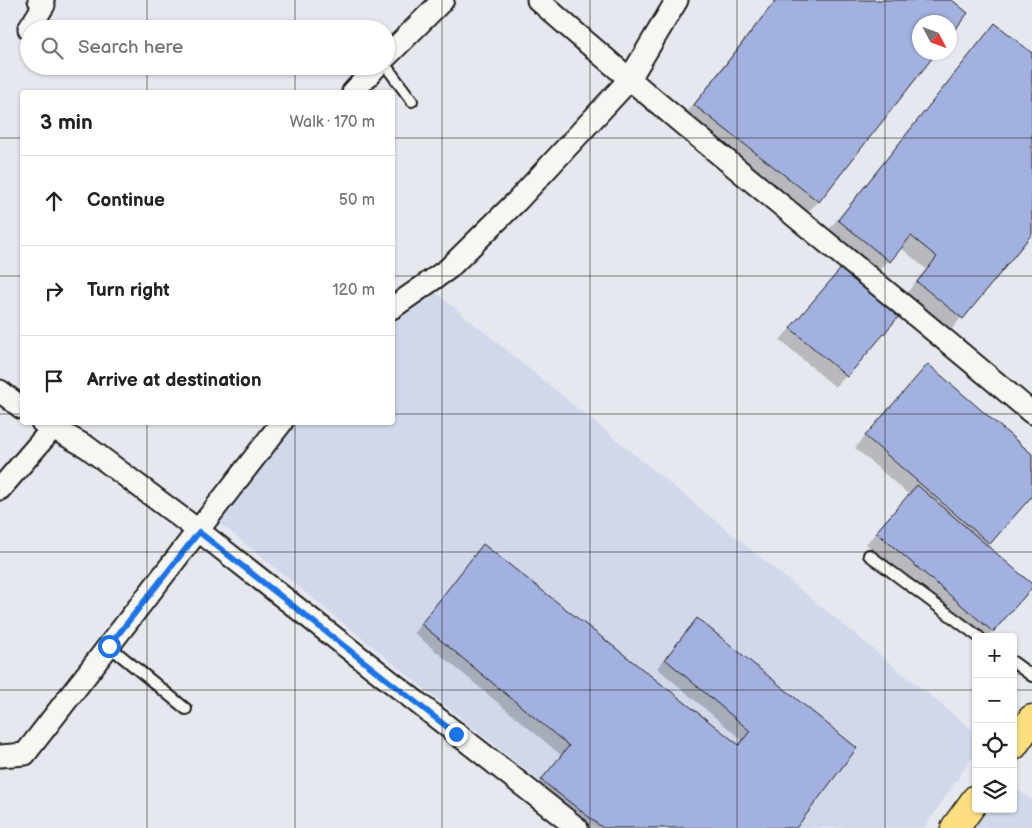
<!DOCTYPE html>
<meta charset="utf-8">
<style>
:root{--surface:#fff;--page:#f6f6f6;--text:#222;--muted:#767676;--line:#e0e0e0}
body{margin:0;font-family:"Balsamiq Sans",sans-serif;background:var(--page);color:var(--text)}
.controls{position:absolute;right:15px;bottom:15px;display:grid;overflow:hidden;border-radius:5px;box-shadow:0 1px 4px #0004}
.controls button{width:45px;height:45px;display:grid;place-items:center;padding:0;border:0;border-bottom:1px solid var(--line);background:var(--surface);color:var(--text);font:25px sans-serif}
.compass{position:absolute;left:912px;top:15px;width:45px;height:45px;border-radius:50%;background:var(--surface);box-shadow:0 1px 4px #0004;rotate:131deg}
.stop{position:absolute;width:15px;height:15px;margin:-11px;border:4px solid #1a73e8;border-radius:50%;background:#fff}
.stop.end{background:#1a73e8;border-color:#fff;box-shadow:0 1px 5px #0008}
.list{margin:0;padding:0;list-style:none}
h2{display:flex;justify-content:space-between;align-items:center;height:65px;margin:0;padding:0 20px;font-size:21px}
h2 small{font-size:16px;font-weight:400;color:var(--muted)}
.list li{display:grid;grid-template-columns:32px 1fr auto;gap:15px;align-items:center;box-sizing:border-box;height:90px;padding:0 20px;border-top:1px solid var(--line)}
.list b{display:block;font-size:19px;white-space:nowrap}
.list em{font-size:16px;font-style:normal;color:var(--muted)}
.icon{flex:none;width:28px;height:28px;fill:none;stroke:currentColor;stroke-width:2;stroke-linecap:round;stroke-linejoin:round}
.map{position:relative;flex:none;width:1032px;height:828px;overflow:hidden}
.search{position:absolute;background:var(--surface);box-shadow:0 1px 4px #0004;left:20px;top:20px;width:375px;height:55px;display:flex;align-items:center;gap:12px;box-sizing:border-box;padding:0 18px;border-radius:28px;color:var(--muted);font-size:19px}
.panel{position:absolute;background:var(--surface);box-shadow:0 1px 4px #0004;left:20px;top:90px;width:375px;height:335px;border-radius:5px}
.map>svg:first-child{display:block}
.built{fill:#d1d8ea}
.shadow{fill:#0003}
.building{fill:#a2b1e0;stroke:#1c1c1c}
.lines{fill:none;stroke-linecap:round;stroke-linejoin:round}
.service-casing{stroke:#1c1c1c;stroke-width:14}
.minor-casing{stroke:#1c1c1c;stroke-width:25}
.primary-casing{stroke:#1c1c1c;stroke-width:31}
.service{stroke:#f6f6f2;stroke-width:10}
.minor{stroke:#f6f6f2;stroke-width:21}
.primary{stroke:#fedf80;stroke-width:28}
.route{stroke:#1a73e8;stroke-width:6}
.grid{fill:none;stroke:#1c1c1c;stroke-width:1;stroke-opacity:0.55}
</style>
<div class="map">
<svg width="1032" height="828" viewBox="0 0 1032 828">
<rect width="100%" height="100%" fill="#e5e8ee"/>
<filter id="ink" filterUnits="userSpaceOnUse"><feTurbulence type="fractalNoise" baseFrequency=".02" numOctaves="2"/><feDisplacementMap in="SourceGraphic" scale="10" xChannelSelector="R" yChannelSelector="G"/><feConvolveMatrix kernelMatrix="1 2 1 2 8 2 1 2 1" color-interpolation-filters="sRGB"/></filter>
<g filter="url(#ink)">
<path class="built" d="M430 288 976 733V752L924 828H597L217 521 294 423 392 422 393 315Z
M1013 787 1032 800V828H969L982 809H1013Z"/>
<path class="shadow" d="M775 0H949L966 13 950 34V22H920V52H935L818 202 807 213 684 116Z
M995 25 1032 54V232L951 330 906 294 926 269 900 247 877 272 827 232Z
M832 279 846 376 835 387 780 340Z
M928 365 1032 456V494L986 547 1032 586 987 637 976 638 866 544 909 495 855 448Z
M483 546 738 746 742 740 657 668 697 620 855 748 794 828H584L534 789 561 755 414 633Z"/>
<path class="building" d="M776 0H952L968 13 950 36V22H920V52H937L819 202 694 105Z
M995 23 1032 53V234L963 319 917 282 937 257 911 236 890 262 838 220Z
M843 266 900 315 847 377 790 328Z
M928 364 1032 454V496L990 544 865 436Z
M917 485 1032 584V588L993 632 876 532Z
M483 544 739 745 750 731 665 659 697 618 857 748 796 828H603L541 780 569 746 421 624Z"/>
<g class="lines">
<g class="service-casing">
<path id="service" d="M386 66 412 101
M869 555 979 637
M109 646 186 709
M1013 662 1032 676"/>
</g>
<g class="minor-casing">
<path id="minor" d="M538 0C699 142 869 274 1032 413
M29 29 44 5 39 0
M386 57 443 0
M353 92 377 66
M392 308 448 269 517 201 629 80 677 0
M0 391 22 408
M42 422 87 447 199 531 577 828
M0 489 58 422
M0 756 25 754 282 422"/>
</g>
<g class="primary-casing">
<path id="primary" d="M1013 746 1032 719
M955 828 976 799"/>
</g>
<use href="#service" class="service"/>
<use href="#minor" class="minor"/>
<use href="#primary" class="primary"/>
</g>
</g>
<g class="lines" filter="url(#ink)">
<path class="route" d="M109 646 199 532 456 734"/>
</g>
<path class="grid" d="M147 0V29M295 0V29M442 0V828M590 0V828M737 0V828M885 0V828M147 66V92M295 66V92M0 138H22M392 138H1032M0 276H22M392 276H1032M0 414H22M392 414H1032M147 422V828M295 422V828M0 552H1032M0 690H976M1013 690H1032"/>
</svg>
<div class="controls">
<button>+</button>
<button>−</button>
<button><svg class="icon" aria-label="locate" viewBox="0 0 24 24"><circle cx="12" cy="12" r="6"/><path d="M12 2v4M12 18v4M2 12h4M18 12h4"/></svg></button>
<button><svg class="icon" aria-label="layers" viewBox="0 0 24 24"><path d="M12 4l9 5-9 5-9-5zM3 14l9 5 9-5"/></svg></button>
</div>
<svg class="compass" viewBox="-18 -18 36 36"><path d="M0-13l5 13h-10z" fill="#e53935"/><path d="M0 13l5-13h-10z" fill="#767676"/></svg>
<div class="stop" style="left:109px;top:646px"></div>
<div class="stop end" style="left:456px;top:734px"></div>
<div class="search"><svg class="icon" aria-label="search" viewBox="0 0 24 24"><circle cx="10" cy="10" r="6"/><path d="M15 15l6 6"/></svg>Search here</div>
<section class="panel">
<h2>3 min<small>Walk · 170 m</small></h2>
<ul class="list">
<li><svg class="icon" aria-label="ahead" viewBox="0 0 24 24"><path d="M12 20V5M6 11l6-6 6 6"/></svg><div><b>Continue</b></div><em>50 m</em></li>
<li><svg class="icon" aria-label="right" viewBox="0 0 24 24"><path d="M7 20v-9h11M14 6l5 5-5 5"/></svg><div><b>Turn right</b></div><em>120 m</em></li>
<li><svg class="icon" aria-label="arrive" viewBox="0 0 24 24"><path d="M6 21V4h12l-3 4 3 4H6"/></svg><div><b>Arrive at destination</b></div></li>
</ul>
</section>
</div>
